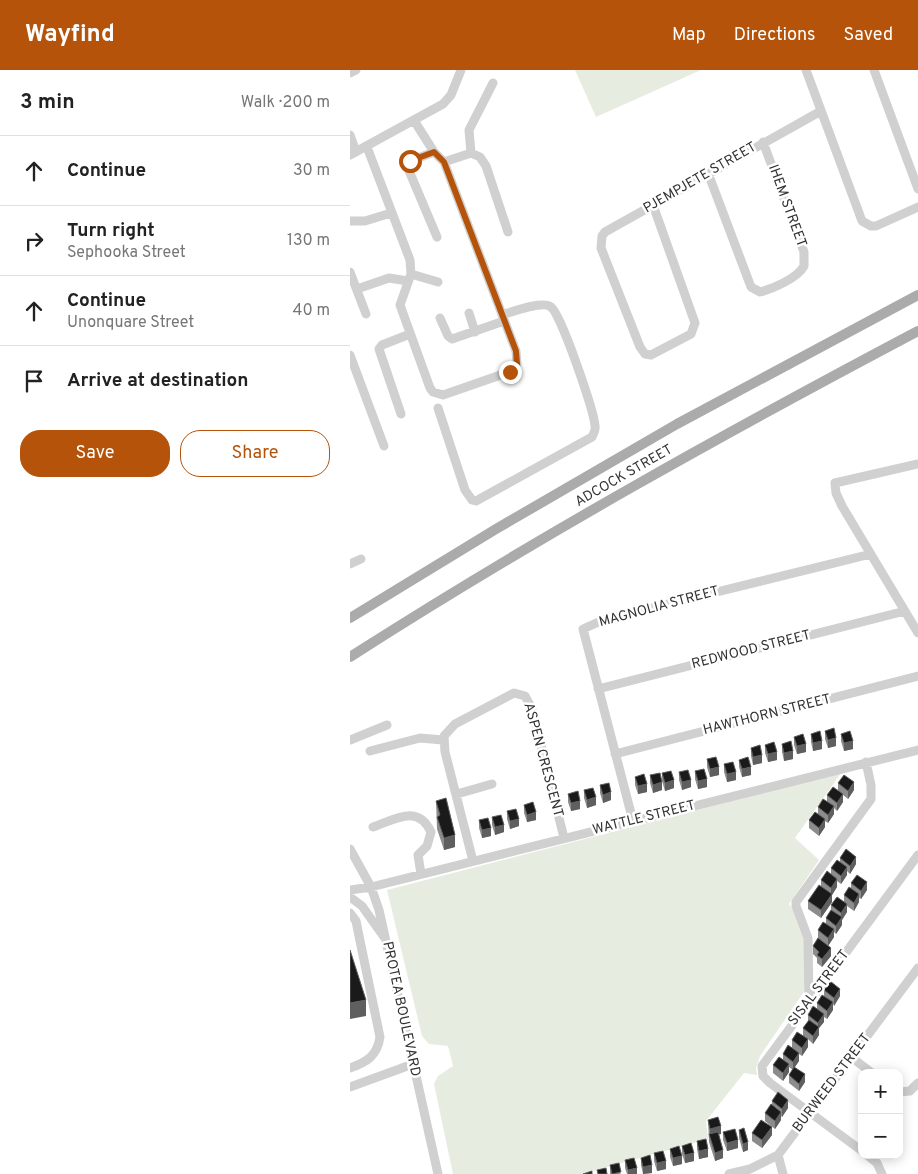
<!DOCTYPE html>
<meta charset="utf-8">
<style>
:root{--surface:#fff;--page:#f2f2f2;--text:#222;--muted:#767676;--line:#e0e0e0;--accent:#b45309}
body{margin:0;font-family:Overpass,sans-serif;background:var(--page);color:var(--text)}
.controls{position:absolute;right:15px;bottom:15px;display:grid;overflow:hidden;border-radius:10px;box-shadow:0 2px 12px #0003}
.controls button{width:45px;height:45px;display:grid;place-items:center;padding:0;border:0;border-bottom:1px solid var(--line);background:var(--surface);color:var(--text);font:25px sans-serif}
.stop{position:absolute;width:15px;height:15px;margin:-11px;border:4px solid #b45309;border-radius:50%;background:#fff}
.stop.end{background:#b45309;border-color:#fff;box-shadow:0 1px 5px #0008}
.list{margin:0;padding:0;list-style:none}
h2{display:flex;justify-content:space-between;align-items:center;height:65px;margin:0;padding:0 20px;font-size:21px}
h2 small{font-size:16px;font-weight:400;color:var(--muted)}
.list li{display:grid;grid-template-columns:32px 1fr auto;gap:15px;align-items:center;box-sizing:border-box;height:70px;padding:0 20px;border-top:1px solid var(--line)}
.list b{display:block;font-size:19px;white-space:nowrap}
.list p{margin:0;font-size:16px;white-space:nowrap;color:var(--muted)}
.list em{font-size:16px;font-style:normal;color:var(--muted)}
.actions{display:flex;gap:10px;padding:15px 20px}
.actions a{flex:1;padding:11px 0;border:1px solid var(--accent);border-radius:20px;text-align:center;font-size:18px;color:var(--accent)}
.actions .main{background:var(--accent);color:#fff}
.icon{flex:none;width:28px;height:28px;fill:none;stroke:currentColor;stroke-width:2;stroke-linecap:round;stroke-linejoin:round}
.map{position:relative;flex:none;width:568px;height:1104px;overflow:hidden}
header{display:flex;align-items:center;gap:30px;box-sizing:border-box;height:70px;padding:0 25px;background:var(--accent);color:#fff}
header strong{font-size:24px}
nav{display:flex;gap:28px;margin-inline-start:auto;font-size:18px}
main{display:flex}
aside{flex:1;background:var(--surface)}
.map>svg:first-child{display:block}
.green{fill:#e6ecdf}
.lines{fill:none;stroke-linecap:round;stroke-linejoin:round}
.minor{stroke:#d0d0d0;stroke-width:9}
.major{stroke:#ababab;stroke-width:10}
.wall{fill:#8c8c8c}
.shaded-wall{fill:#5f5f5f}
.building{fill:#1a1a1a;stroke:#5f5f5f}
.route{stroke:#b45309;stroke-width:6}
.labels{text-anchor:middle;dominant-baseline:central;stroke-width:5;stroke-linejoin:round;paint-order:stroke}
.street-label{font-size:14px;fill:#333;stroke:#fff}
</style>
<header>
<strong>Wayfind</strong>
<nav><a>Map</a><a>Directions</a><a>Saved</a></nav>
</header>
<main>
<aside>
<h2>3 min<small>Walk · 200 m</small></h2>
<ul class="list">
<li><svg class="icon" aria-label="ahead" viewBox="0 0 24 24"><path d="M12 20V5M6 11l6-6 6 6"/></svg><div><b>Continue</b></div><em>30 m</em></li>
<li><svg class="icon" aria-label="right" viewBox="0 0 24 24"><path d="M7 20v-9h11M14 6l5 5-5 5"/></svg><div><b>Turn right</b><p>Sephooka Street</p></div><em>130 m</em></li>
<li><svg class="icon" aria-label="ahead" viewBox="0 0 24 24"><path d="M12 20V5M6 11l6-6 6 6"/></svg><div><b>Continue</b><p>Unonquare Street</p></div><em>40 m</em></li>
<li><svg class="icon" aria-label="arrive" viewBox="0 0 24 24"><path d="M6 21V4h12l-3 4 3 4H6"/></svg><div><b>Arrive at destination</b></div></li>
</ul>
<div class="actions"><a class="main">Save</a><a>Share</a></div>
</aside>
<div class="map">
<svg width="568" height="1104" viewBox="0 0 568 1104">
<rect width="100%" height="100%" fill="#fff"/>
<path class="green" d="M225 0H351L246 47Z
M491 703 445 768 469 790 439 834 446 843 457 872 458 916 410 986 406 998 407 1005 394 1003 356 1051 358 1069 232 1104H103L84 1014 88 1006 103 996 98 976 79 974 72 966 37 820Z"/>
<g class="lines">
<path class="minor" d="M456 0 512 151 521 156H526L568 137
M524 0 568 119
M0 3 6 0
M0 65 6 82
M17 77 60 190 61 204 50 235 80 318 83 322 93 325 159 302 167 294 166 281 94 92 84 82 65 52
M84 82 60 91 57 96 87 167
M121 83 119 60 143 13
M0 85 93 34 101 25 111 0
M94 92 121 83 130 87 136 96 158 162
M358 103 401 217 410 222C422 219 448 208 454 196V182L413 72
M303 135 345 253 341 264 301 285 295 284 290 277 251 178 252 166 255 162 471 41
M0 151H15L41 143
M0 202 16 244
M61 204 88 212
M7 219 39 208 58 211
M119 243 125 262
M90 248 98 266 102 269 154 251
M0 285 34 376
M88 338 115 420 122 430 126 431 242 367C244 363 246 360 245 356 244 341 211 244 201 237 193 230 162 242 152 245
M51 344 29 279 32 275 60 264
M568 394 485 413 486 423 492 436 568 563
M0 494 11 489
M248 619 555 541
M0 670 37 655
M20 681 70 668 93 670
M265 684 568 606
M107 724 142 714
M283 751 233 559 253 550 521 484
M23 757C46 749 68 734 81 762L77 776 68 785 71 804
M0 779 21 817 29 840 88 1104
M123 791 95 682 94 666 105 654 164 623 175 626 182 639 214 768
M0 820 21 817 568 680
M0 827 12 836 34 867
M0 843 6 851 9 866 30 967C27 986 17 992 0 998
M459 931 458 868 446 836V832L521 729V715L516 692
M501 987 522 1003
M0 1017 63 994
M549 1022 560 1021 568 1013
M512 1081 420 1013 413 1006 412 996 568 785
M428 1085 433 1104
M517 1085 527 1093 532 1104
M379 1104 400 1099 428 1085 568 898"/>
<path class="major" d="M0 548 146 459 327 354 568 225
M0 587C184 469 375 363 568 261"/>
</g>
<path class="wall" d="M475 661 486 676 478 678 475 669Z
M461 664 472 679 463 681 461 672Z
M491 664 503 679 494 681 491 671Z
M444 667 456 682 447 684 444 675Z
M432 674 443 689 434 691 432 682Z
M415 675 427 690 418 692 415 683Z
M401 678 412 693 403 695 401 686Z
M357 689 369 705 360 707 357 697Z
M389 690 401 705 392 707 389 697Z
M374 694 386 710 377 712 374 702Z
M345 701 357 717 348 719 345 709Z
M329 702 341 717 332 720 329 710Z
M312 703 324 718 315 721 312 711Z
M300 705 312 720 303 723 300 713Z
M285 707 297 722 288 724 285 715Z
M488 713 504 720 498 729 493 725V732L487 741 484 738V744L478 753 475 751V757L469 766 459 758V750L468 744V737L477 731V725L488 721Z
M250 715 261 730 253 733 250 723Z
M234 720 246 735 237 738 234 728Z
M218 724 230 739 221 741 218 732Z
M86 731 105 777 94 780 87 759Z
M174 735 186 750 177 752 174 743Z
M157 741 169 756 160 759 157 749Z
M142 747 154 762 145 765 142 755Z
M129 750 141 766 132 768 129 758Z
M490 788 506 794 500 804 497 801V805L491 814 487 811V817L482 825V832L471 848 458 839V831L471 817V810L481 805V798L490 792Z
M501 813 517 820 511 829 509 828V832L504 841 497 836V842L492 850V855L486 864 484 862V867L478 876 481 886 472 897 467 893V888L463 884V876L468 868V860L476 854V848L481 840V835L494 832V825L501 818Z
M474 920 490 926 484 936 483 934V940L477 949 474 947V952L469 958V965L463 974 458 969V977L452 986 449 984V991L443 999 455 1012 449 1021 439 1013V1005L443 1000 439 997V1002L433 1011 423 1003V995L433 990V984L442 978V970L453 966V958L458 952V945L467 939V933L474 926Z
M422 1031 438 1038 432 1047 431 1046V1050L425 1059 415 1051V1043L422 1035Z
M358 1050 371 1064H369L373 1088 365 1091 359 1072Z
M389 1060 398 1080 393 1082 389 1068Z
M373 1062 388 1078 377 1081 373 1070Z
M402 1063 422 1065 412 1078 402 1071Z
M347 1071 358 1087 349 1089 347 1079Z
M332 1076 344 1091 335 1093 332 1084Z
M320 1079 332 1094 323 1096 320 1087Z
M304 1083 316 1099 307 1101 304 1091Z
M291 1088 302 1103 293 1104 291 1095Z
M275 1090 287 1104H277L275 1098Z
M260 1095 271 1104H260Z"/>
<path class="shaded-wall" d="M486 668V676L478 678V670Z
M472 671V679L463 681V673Z
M503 671V679L494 681V673Z
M456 674V682L447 684V676Z
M443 681V689L434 691V683Z
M427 682V690L418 692V684Z
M412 685V693L403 695V687Z
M369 697V705L360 707V699Z
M401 697V705L392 707V699Z
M386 702V710L377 712V704Z
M357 709V717L348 719V711Z
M324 710V718L315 721V713Z
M341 710V717L332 720V712Z
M312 712V720L303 723V715Z
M504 712V720L498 729V721Z
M297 714V722L288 724V716Z
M261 722V730L253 733V725Z
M493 724V732L487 741V733Z
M246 727V735L237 738V730Z
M230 731V739L221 741V733Z
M484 736V744L478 753V745Z
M186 742V750L177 752V745Z
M169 749V756L160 759V751Z
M475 749V757L469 766V758Z
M154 755V762L145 765V757Z
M141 758V766L132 768V760Z
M105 765V777L94 780V768Z
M506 787V794L500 804V796Z
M497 797V805L491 814V806Z
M487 809V817L482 825V832L471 848V840L481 825V818Z
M517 812V820L511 829V821Z
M509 824V832L504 841V833Z
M497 834V842L492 850V855L486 864V856L491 848V843Z
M484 859V867L478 876V868Z
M481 878V886L472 897V889Z
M490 919V926L484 936V928Z
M16 930V946L0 949V933Z
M483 932V940L477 949V941Z
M474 944V952L469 958V965L463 974V966L468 959V953Z
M458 969V977L452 986V978Z
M449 983V991L443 1000V992Z
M439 994V1002L433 1011V1003Z
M455 1004V1012L449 1021V1014Z
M438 1030V1038L432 1047V1039Z
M431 1042V1050L425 1059V1051Z
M371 1056V1064L360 1067V1059Z
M422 1057V1065L412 1078V1070Z
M388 1070V1078L377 1081V1073Z
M398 1072V1080L393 1082V1074Z
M358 1079V1087L349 1089V1081Z
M373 1080V1088L365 1091V1083Z
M344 1083V1091L335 1093V1085Z
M332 1086V1094L323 1096V1088Z
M316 1091V1099L307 1101V1093Z
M302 1095V1103L293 1104V1097Z
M287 1098V1104H278V1100Z"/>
<path class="building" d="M484 658 486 668 478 670 475 661Z
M470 661 472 671 463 673 461 664Z
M500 661 503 671 494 673 491 664Z
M453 664 456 674 447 676 444 667Z
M441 671 443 681 434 683 432 674Z
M424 672 427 682 418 684 415 675Z
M410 675 412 685 403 687 401 678Z
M366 687 369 697 360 699 357 689Z
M398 687 401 697 392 699 389 690Z
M383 692 386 702 377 704 374 694Z
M354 699 357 709 348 711 345 701Z
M338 700 341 710 332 712 329 702Z
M321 701 324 710 315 713 312 703Z
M310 703 312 712 303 715 300 705Z
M294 704 297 714 288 716 285 707Z
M494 705 504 712 498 721 488 713Z
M259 713 261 722 253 725 250 715Z
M483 717 493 724 487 733 477 725Z
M243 718 246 727 237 730 234 720Z
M228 721 230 731 221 733 218 724Z
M96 728 105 765 94 768 87 747 90 745 86 731Z
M473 729 484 736 478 745 468 737Z
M183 732 186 742 177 745 174 735Z
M166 739 169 749 160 751 157 741Z
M465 742 475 749 469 758 459 750Z
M151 745 154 755 145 757 142 747Z
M138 748 141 758 132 760 129 750Z
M496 779 506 787 500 796 490 788Z
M487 790 497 797 491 806 481 798Z
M477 801 487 809 481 818 471 810Z
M507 805 517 812 511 821 501 813Z
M469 815 482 824 471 840 458 831Z
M499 817 509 824 504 833 494 825Z
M487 827 497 834 491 843 481 835Z
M481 840 492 847 486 856 476 848Z
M473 852 484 859 478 868 468 860Z
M468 868 481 878 472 889 467 885 469 882 463 876Z
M0 880 16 930 0 933Z
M480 911 490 919 484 928 474 920Z
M472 925 483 932 477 941 467 933Z
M463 936 474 944 468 953 458 945Z
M459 950 469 957 463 966 453 958Z
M447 962 458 969 452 978 442 970Z
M438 975 449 983 443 992 433 984Z
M429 987 439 994 433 1003 423 995Z
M444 997 455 1004 449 1014 439 1005Z
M428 1022 438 1030 432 1039 422 1031Z
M421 1034 431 1042 425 1051 415 1043Z
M368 1047 371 1056 360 1059 358 1050Z
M411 1050 422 1057 412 1070 402 1063Z
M394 1058 398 1072 393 1074 389 1060Z
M385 1059 388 1070 377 1073 373 1062Z
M368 1062 373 1080 365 1083 359 1064Z
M356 1069 358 1079 349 1081 347 1071Z
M341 1073 344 1083 335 1085 332 1076Z
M329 1076 332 1086 323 1088 320 1079Z
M313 1081 316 1091 307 1093 304 1083Z
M300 1085 302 1095 293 1097 291 1088Z
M284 1088 287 1098 278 1100 275 1090Z
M269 1093 271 1102 262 1104 260 1095Z
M256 1098 257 1104H248L247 1100Z
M242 1101V1104H233Z"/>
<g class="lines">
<path class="route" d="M60 91 84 82 94 92 166 281 167 294 160 302"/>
</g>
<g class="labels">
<g class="street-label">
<text transform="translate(350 108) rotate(-30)">PJEMPJETE STREET</text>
<text transform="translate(437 136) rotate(70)">IHEM STREET</text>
<text transform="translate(274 406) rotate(-30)">ADCOCK STREET</text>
<text transform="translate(309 537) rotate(-15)">MAGNOLIA STREET</text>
<text transform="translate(401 580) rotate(-14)">REDWOOD STREET</text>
<text transform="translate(417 645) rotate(-14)">HAWTHORN STREET</text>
<text transform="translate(193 690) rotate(75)">ASPEN CRESCENT</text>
<text transform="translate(294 748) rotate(-14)">WATTLE STREET</text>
<text transform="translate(469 918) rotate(-53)">SISAL STREET</text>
<text transform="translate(51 939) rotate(78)">PROTEA BOULEVARD</text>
<text transform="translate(482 1013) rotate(-53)">BURWEED STREET</text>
</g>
</g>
</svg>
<div class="controls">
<button>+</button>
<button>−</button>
</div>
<div class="stop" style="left:60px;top:91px"></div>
<div class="stop end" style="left:160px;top:302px"></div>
</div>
</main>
